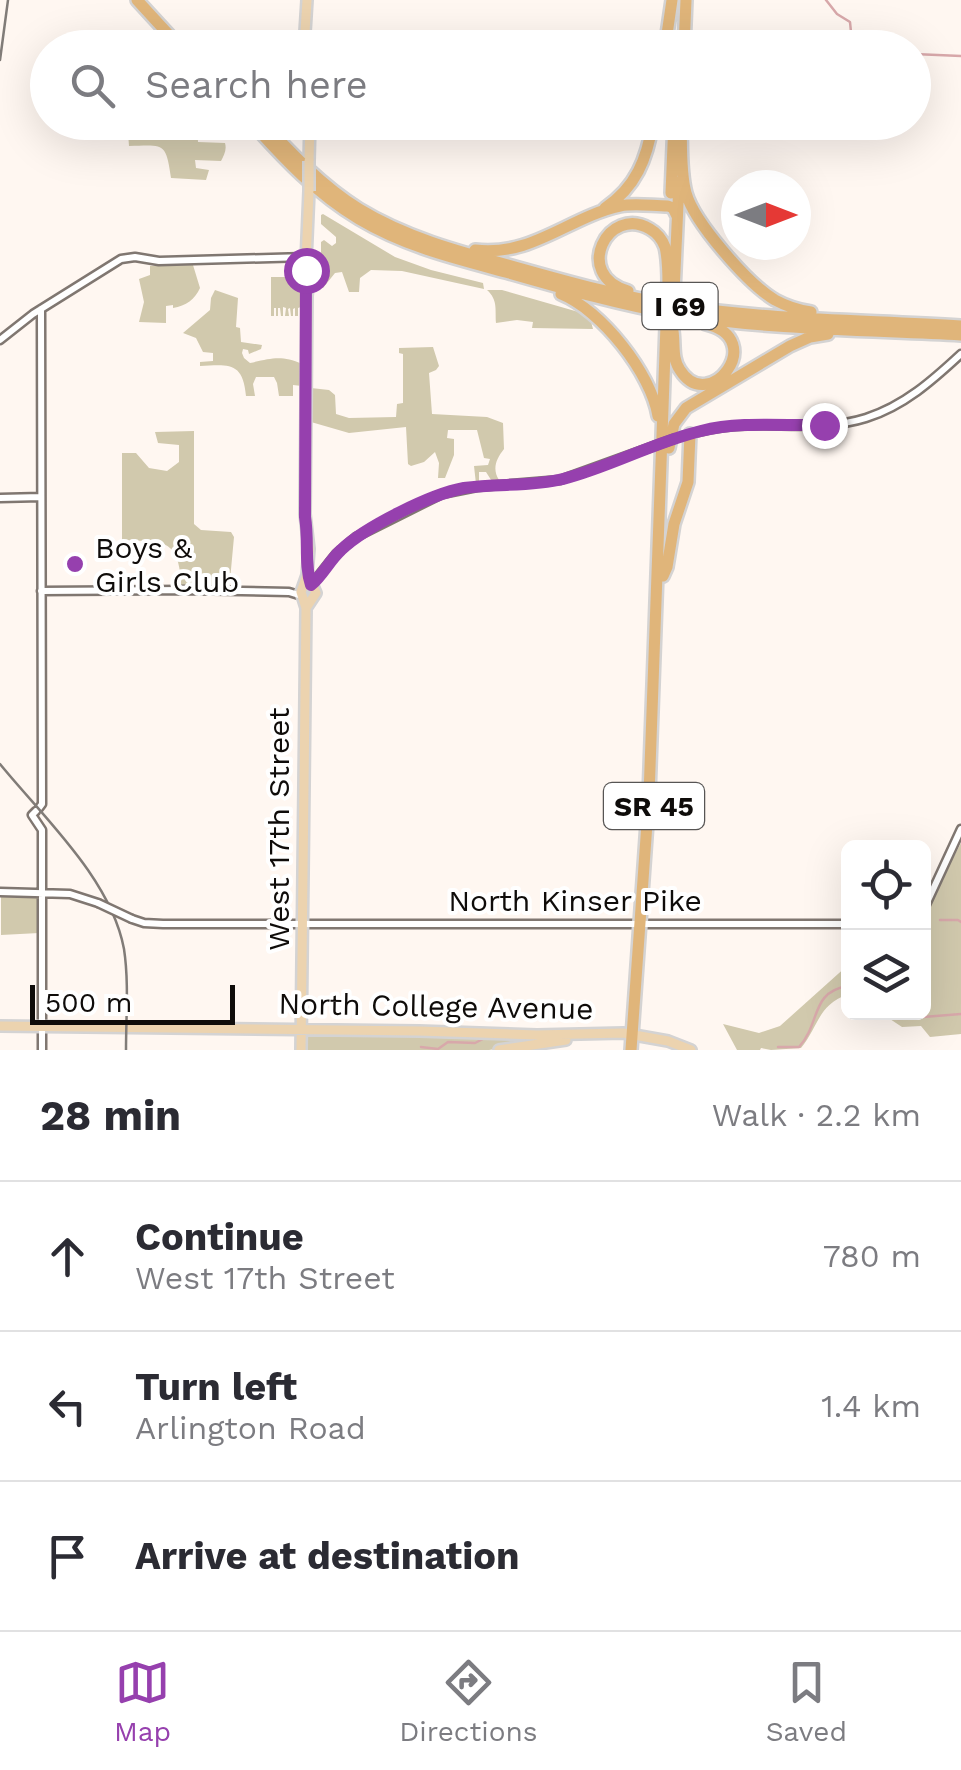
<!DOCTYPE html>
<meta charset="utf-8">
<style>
:root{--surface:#fff;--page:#f2f2f3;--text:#2b2b33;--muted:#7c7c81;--line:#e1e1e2;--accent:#9640ae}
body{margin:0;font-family:"Work Sans",sans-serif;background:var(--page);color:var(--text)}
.controls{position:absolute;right:30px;bottom:30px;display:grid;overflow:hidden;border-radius:15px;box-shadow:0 10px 40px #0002}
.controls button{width:90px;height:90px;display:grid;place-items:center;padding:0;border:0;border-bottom:2px solid var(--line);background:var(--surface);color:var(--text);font:50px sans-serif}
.compass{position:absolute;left:721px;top:170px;width:90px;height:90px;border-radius:50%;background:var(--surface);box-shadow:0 10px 40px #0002;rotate:90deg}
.scale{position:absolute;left:30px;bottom:25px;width:205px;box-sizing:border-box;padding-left:10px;border:5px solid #0f0c0a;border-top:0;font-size:28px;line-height:35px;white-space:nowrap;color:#0f0c0a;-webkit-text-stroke:8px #fff;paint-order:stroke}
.stop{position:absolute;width:30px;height:30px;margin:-22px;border:8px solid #9640ae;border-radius:50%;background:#fff}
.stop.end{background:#9640ae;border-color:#fff;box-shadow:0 2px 10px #0008}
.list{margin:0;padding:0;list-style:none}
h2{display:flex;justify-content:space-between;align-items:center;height:130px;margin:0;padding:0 40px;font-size:42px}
h2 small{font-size:32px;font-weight:400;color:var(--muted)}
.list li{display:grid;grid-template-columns:65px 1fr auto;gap:30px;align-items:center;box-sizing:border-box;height:150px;padding:0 40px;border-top:2px solid var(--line)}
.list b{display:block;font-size:38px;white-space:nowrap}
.list p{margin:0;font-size:32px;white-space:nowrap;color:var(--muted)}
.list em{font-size:32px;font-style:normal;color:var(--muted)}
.icon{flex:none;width:55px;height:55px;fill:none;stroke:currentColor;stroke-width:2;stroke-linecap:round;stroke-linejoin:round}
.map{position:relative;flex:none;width:961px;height:1050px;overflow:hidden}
.search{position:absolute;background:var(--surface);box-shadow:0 10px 40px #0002;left:30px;right:30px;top:30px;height:110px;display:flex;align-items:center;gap:25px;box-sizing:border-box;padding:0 35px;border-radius:55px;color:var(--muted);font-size:38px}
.sheet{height:580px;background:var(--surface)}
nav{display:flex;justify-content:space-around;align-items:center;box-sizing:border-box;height:140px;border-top:2px solid var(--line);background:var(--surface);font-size:28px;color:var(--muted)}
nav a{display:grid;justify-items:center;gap:5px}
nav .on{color:var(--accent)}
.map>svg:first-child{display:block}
.green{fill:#d1c9ad}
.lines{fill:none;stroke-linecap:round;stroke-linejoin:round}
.stream{stroke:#d8a8aa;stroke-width:2.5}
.minor-casing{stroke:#807771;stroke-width:11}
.major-casing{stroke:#d4d3d3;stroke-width:14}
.highway-casing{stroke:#d4d3d3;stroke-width:16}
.minor{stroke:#fff;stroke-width:6}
.major{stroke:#ecd3af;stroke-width:9}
.highway{stroke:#e0b57a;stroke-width:11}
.rail{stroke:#817c78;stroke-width:2.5}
.minor-bridge-casing{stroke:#807771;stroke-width:11;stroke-linecap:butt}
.major-bridge-casing{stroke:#d4d3d3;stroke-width:14;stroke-linecap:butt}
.highway-bridge-casing{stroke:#d4d3d3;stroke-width:16;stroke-linecap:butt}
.minor-bridge{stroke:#fff;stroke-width:6}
.major-bridge{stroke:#ecd3af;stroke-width:9}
.highway-bridge{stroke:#e0b57a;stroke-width:11}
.route{stroke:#9640ae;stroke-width:12}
.poi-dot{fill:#9640ae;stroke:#fff;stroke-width:4}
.labels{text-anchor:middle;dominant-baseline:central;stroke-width:8;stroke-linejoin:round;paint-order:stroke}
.shield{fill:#fff;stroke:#575554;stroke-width:2.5}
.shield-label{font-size:28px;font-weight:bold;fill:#0f0c0a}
.poi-label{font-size:30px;fill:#0f0c0a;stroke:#fff;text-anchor:start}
.street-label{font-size:30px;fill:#0f0c0a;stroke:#fff}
</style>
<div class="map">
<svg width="961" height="1050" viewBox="0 0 961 1050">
<rect width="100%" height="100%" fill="#fff7f1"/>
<path class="green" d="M132 122 197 123 198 142 225 143C227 150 224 155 221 161L195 160 196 168 209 170 206 180 171 178C166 142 164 145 129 146L128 133Z
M323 214 395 257 431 270 483 283 484 289 402 271 371 270 360 278 359 292H349L342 272 335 273 323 288 315 285 322 273 318 261 321 260V242L324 240 332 246 336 243V237L321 224V215Z
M193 265 200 288C195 299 186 306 173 308V305L166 306V323L139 322 144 302 139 279 150 275V266Z
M271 277H292L295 281H301V278L296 277H304V316H300L301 307 298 308V316H295V308L293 309V316H291L290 308 288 309 289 316H285L286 308 283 307V316H281L280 308H278V316H276V308H274V316H271Z
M215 290 238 298 236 327 240 328 241 342 262 345 261 349 249 354 248 350 243 349 242 353 244 358 250 363C272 358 282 355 302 364V386L293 385V396H279L277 383 274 377H256L253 384 255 396H246C243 361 228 365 200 366V362L213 361V353L203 352 196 338 183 333 210 310 211 298Z
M487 290H502L582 313 590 318 593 329 532 328 533 322 517 320 496 323C495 309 498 300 487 290Z
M433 347 439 366 436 370 429 373 432 414 487 417 503 423 504 449C496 459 492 469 499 480L496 484 493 483 486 472H479V483L476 484 474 466 488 465 490 459 484 458 477 430H448L447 438 454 439V455L445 478H438L439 463 435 452 424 462 411 466 408 464 406 427 349 433 311 422V388L329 390 335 395 336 414 349 418 396 417 397 404 403 403V354L399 353V348Z
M194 431V524L201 530 231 532 234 537 229 591 181 587C180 539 164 540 122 541V453H136L149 468 167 471 179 462V445L158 443 155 432Z
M961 843V1034L930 1037 921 1026 902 1027 881 1013 924 1012V912Z
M1 896 39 897V933L1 935Z
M848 965V994C817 1006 819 1026 801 1048L771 1050 761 1048 760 1050H737L723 1024 759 1033 780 1026Z
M306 1032 579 1035 489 1050H305Z"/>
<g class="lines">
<path class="stream" d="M826 0 837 14 850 22 851 32 865 37 867 48
M914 54 961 56
M940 920H958L961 922
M884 1012 898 1019 961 1014
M421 1047 438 1049 448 1042 475 1043 483 1039
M778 1047H799C821 1023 810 992 848 986"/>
<g class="minor-casing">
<path id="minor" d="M0 340 33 314 121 259 135 257 159 261 306 257
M676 438C696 432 716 427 736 426 779 423 825 431 866 418 904 406 933 380 961 354
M0 498 41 497
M312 584 336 554 356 537 442 494 477 487 560 480 654 446
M41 591 184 590 289 592 302 596
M39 808 42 804 41 309
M36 811 32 815 42 830V1050
M0 892 70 894 98 903
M924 909 961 829
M132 919 144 923 163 924H848"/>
</g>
<g class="major-casing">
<path id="major" d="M304 48 307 0
M309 161 310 122
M306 261 309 191
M306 608 316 593 309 577
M0 1026 419 1031 537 1035 623 1033 668 1041 691 1050
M301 1050 306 608 301 592 307 575 309 549 305 514 307 296 310 269 308 257
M499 1050 566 1040"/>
</g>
<g class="highway-casing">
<path id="highway" d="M137 0 181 48
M665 48 672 0
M684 48 686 0
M251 122C284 159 317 194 359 219 406 247 457 259 509 273 565 289 621 305 679 315 772 330 867 330 961 335
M262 122C292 154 321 185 359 209 405 237 456 251 508 265 565 281 621 297 679 306 772 320 867 320 961 326
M681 122C682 145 680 170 686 193 694 222 748 284 775 300 786 306 798 310 811 312
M671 193 674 122
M605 208C636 187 647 159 653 122
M475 250C532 257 569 217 620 206 635 203 652 206 668 206L673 208 677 216
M628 291C572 275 608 204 650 229 657 233 662 239 665 247 668 259 668 274 668 286
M674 293 679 182
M561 294C601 310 651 373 658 416
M673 331C675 344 672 359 680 370 709 416 769 339 706 324
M669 448 674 424 686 408 790 346 810 337 828 334
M663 576 667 567 674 524 688 482 690 434
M631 1050 649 795 666 325"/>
</g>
<use href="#minor" class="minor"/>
<use href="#major" class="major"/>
<use href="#highway" class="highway"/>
<path class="rail" d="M0 60 8 0
M0 764C44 818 111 879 124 949 129 982 126 1017 126 1050"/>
<g class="minor-bridge-casing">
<path id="minor-bridge" d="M654 446 676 438
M98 903 132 919"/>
</g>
<g class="major-bridge-casing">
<path id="major-bridge" d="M309 191V161"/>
</g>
<g class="highway-bridge-casing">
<path id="highway-bridge" d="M666 325 668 292"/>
</g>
<use href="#minor-bridge" class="minor-bridge"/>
<use href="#major-bridge" class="major-bridge"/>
<use href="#highway-bridge" class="highway-bridge"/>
</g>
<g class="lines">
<path class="route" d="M306 270 305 517C309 541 304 564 311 585 323 575 329 561 341 550 365 527 431 494 464 488 497 483 531 487 563 479 610 467 654 442 701 431 741 421 783 426 824 425"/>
</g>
<circle class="poi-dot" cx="75" cy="564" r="10"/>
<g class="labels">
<g class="shield">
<rect x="642.5" y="283" width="75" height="46" rx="8"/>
<rect x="604" y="783" width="100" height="46" rx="8"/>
</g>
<g class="shield-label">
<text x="680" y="306">I 69</text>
<text x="654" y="806">SR 45</text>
</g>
<g class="poi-label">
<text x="95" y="547">Boys &amp;<tspan x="95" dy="34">Girls Club</tspan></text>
</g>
<g class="street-label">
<text transform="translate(278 829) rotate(-90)">West 17th Street</text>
<text x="575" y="900">North Kinser Pike</text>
<text transform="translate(436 1006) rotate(1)">North College Avenue</text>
</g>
</g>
</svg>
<div class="controls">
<button><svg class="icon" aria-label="locate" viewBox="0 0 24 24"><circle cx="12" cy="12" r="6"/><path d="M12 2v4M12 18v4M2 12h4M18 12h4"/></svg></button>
<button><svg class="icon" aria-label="layers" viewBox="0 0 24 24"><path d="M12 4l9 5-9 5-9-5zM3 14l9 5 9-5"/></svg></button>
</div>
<svg class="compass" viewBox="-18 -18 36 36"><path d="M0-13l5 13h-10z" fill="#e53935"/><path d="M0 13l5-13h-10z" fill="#7c7c81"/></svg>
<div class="scale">500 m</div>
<div class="stop" style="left:306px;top:270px"></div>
<div class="stop end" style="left:824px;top:425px"></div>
<div class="search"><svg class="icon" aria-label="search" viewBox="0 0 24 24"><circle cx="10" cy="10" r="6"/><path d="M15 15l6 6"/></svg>Search here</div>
</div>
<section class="sheet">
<h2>28 min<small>Walk · 2.2 km</small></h2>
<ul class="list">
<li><svg class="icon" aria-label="ahead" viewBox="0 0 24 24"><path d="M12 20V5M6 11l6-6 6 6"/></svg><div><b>Continue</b><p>West 17th Street</p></div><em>780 m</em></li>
<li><svg class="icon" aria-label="left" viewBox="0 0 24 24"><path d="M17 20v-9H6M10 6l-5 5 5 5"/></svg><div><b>Turn left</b><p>Arlington Road</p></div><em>1.4 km</em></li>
<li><svg class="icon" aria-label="arrive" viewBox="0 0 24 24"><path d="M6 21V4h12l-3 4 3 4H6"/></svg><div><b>Arrive at destination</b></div></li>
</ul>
</section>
<nav>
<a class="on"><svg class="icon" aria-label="map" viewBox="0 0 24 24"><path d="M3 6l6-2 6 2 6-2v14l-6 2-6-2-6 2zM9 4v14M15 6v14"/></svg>Map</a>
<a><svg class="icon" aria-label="directions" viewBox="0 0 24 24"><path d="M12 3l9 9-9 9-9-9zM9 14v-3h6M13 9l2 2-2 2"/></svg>Directions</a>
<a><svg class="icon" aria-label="saved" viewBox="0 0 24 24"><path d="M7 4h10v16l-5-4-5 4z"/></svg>Saved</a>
</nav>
